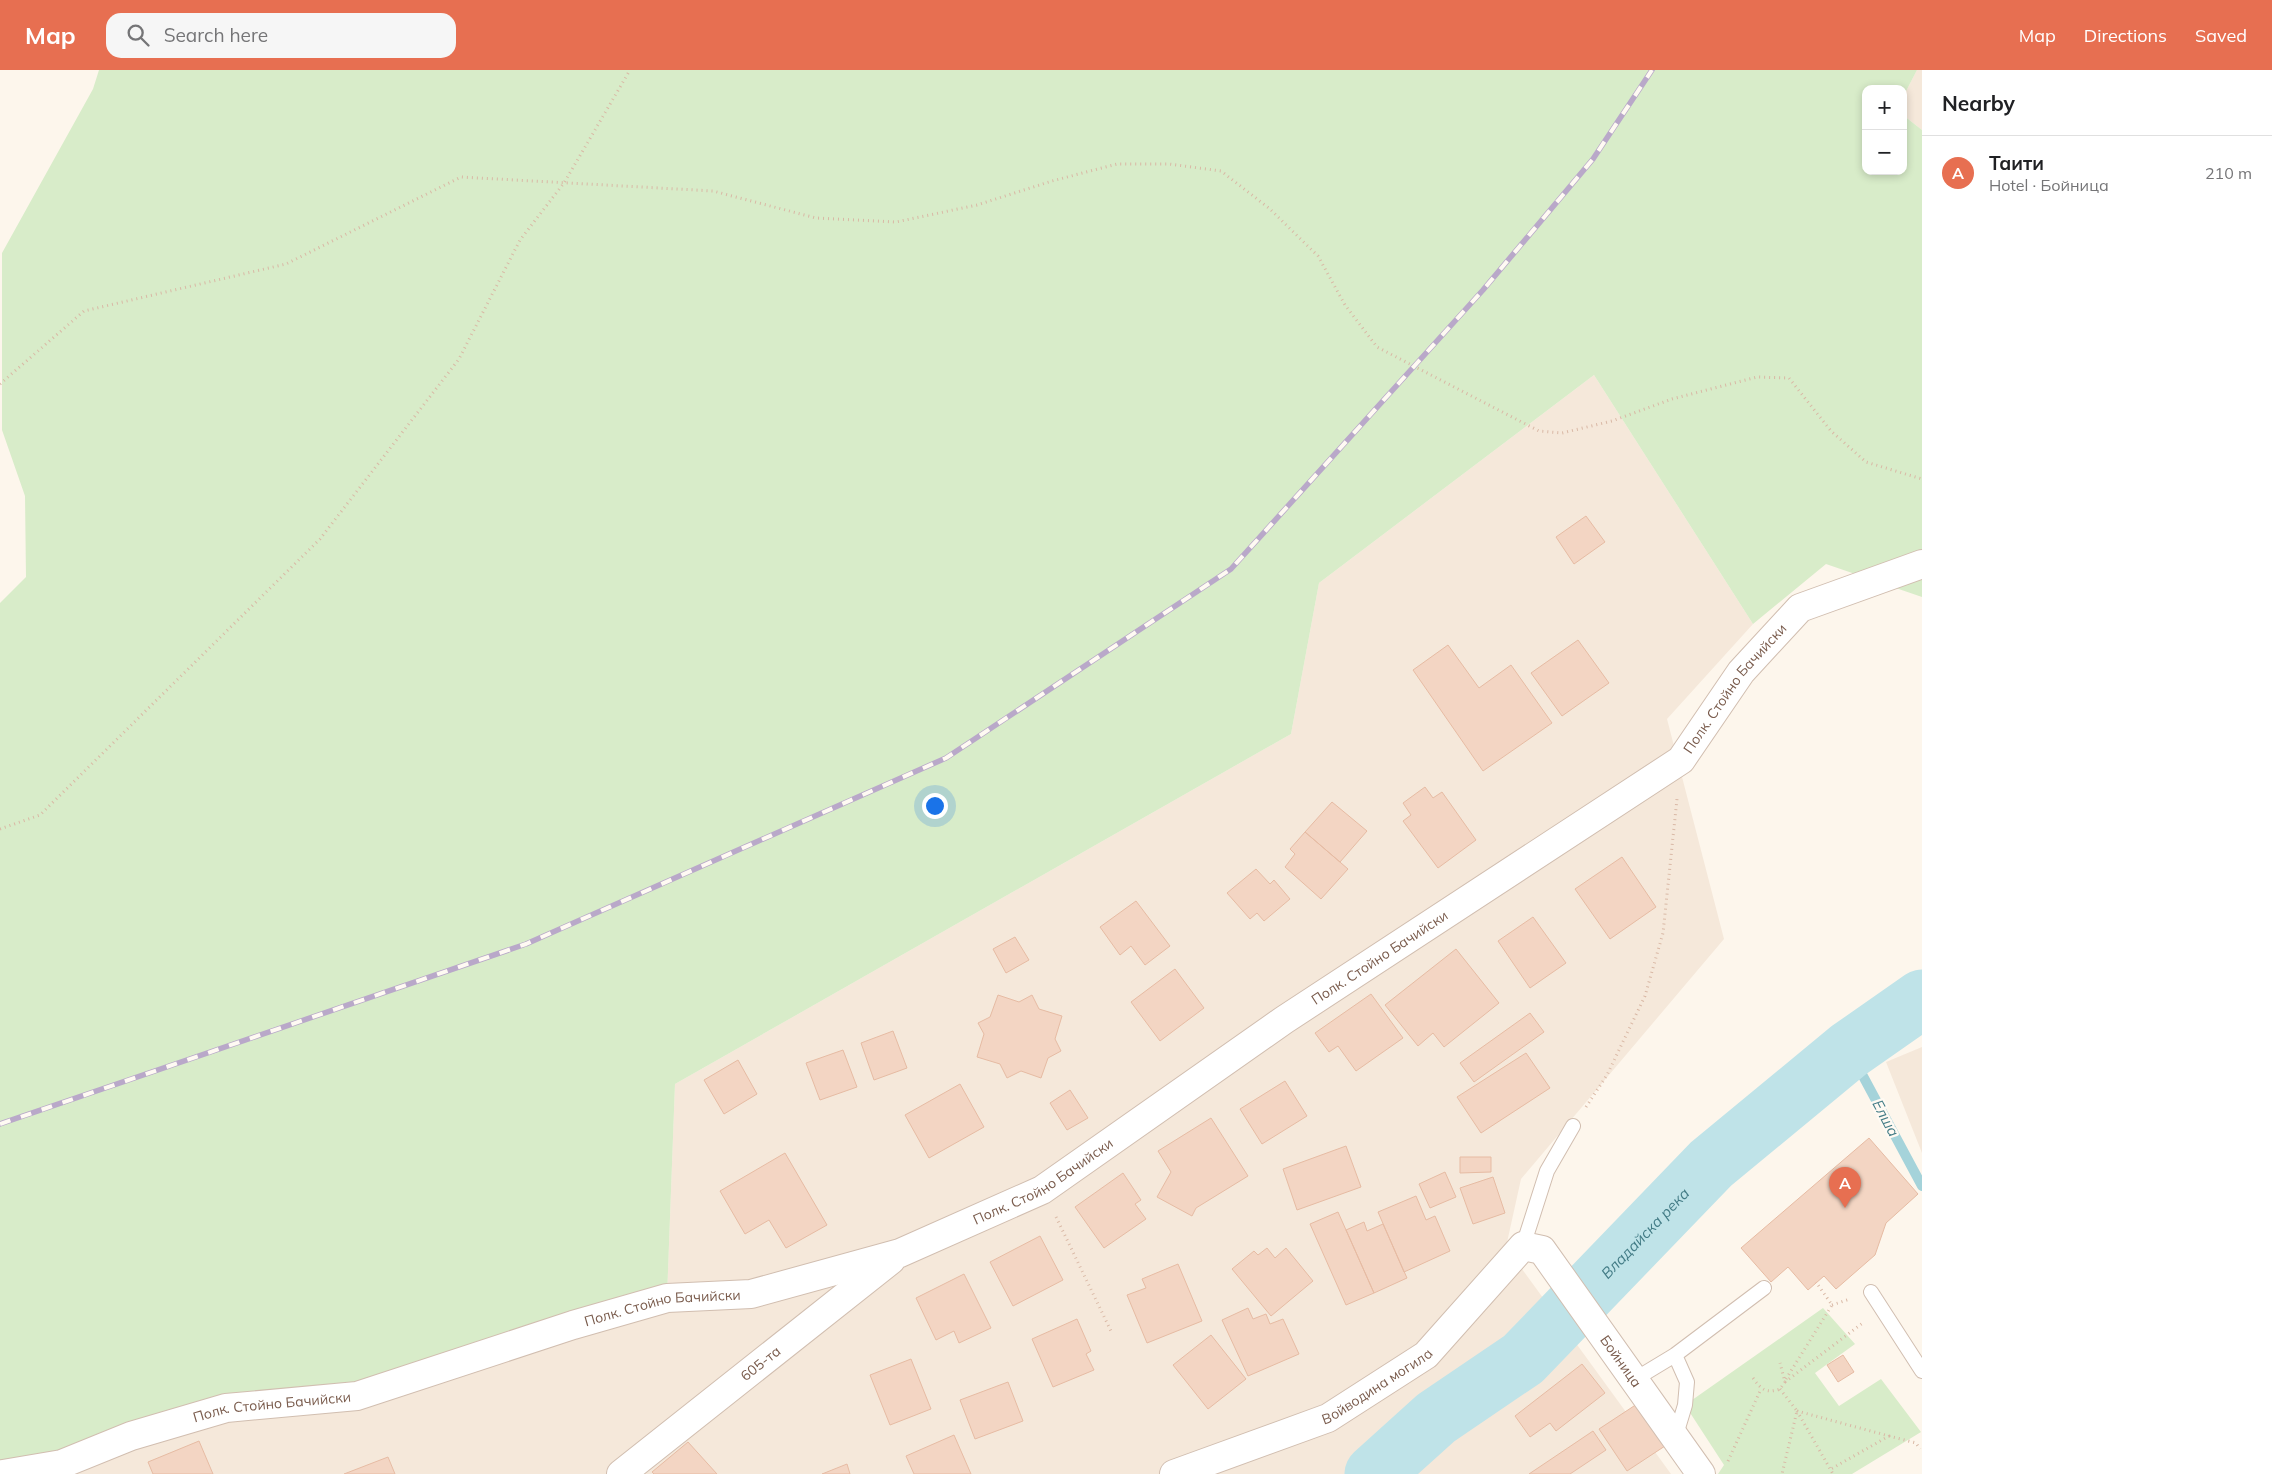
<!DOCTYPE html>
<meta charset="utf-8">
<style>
:root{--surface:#fff;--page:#f6f6f6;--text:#202124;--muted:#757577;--line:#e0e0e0;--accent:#e76f51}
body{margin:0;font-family:Mulish,sans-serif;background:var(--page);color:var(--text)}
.controls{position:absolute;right:15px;top:15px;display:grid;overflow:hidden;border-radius:10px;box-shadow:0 2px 8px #0003}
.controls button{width:45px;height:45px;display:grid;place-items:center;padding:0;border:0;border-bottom:1px solid var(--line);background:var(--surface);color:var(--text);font:25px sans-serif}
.you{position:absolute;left:934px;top:735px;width:18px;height:18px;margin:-12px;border:4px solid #fff;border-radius:50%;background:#1a73e8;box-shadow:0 0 0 8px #1a73e833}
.badge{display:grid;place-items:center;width:32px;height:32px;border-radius:50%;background:var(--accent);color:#fff;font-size:16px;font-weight:700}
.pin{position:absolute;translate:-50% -41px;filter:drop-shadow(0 1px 2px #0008)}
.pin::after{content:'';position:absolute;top:26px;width:18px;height:15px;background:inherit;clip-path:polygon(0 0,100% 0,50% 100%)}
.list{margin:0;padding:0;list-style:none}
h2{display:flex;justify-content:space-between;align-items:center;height:65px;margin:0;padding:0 20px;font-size:21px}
h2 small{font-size:16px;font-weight:400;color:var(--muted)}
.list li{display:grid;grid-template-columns:32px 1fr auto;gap:15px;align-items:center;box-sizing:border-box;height:75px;padding:0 20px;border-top:1px solid var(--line)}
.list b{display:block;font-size:19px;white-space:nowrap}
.list p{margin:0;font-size:16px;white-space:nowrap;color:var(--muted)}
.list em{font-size:16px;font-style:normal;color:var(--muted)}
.icon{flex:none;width:28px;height:28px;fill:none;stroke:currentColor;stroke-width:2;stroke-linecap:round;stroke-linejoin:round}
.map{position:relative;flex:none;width:1922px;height:1404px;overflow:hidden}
header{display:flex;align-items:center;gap:30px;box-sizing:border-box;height:70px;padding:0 25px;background:var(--accent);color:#fff}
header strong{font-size:24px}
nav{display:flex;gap:28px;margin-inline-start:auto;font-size:18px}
.search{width:350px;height:45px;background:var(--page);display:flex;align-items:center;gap:12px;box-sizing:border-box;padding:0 18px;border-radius:15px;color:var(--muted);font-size:19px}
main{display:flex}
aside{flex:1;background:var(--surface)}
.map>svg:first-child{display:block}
.residential{fill:#f5e8da}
.green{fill:#d8ecc9}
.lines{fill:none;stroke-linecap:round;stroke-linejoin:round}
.stream{stroke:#a5d3da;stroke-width:10}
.river{stroke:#bfe3e8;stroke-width:59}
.building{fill:#f3d5c3;stroke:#e6bba3}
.lane-casing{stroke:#d1beb0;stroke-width:16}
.street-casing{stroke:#d1beb0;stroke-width:30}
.path{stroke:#d9b8a5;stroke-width:3;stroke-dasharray:1 4;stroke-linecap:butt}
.lane{stroke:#fff;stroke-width:14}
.street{stroke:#fff;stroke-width:28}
.rail-casing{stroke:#b9a8c9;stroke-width:5.5}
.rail{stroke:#fffaf3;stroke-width:4;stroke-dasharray:11;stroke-linecap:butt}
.labels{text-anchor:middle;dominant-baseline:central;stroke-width:4.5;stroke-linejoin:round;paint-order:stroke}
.street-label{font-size:14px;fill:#7a5c4d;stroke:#fffaf3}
.water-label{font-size:15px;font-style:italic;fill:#437c86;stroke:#fffaf3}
</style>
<header>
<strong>Map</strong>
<div class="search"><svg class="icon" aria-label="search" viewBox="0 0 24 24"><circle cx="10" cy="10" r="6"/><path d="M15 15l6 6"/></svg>Search here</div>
<nav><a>Map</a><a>Directions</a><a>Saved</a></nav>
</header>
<main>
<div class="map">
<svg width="1922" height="1404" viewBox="0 0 1922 1404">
<rect width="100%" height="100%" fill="#fdf6ec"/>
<path class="residential" d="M1917 0H1922V60L1903 45V27Z
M1594 305 1753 554 1667 649 1724 869 1521 1109 1506 1177 1671 1404H3L667 1228 675 1014 1291 664 1319 513Z
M1922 977V1083L1886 992Z"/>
<path class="green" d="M99 0H1917L1903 27V19H1866V101H1903V45L1922 60V527L1826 494 1753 554 1594 305 1319 513 1291 664 675 1014 667 1228 357 1326 226 1338 0 1404V533L26 507 25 426 2 360V183L93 19Z
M1823 1238 1855 1274 1815 1303 1839 1336 1881 1309 1921 1362 1852 1404H1718L1724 1395 1685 1335Z"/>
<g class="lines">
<path class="stream" d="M1849 980 1922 1116"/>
<path class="river" id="s1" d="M1374 1404 1436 1348 1523 1289 1711 1094 1849 980 1922 929"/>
</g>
<path class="building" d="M1586 446 1605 472 1574 494 1556 467Z
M1578 570 1609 613 1562 646 1531 603Z
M1448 575 1479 618 1511 595 1552 653 1483 701 1413 600Z
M1425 717 1433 728 1442 722 1476 770 1438 798 1403 751 1411 745 1403 733Z
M1332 732 1367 761 1340 792 1305 762Z
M1305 762 1348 799 1321 829 1285 797 1295 784 1290 779Z
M1622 787 1656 837 1610 869 1575 819Z
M1256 799 1270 814 1274 810 1290 829 1264 851 1257 843 1250 849 1227 823Z
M1136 831 1170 876 1145 895 1131 876 1120 885 1100 857Z
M1533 847 1566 893 1530 918 1498 871Z
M1015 867 1029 890 1006 903 993 879Z
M1456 879 1499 933 1444 977 1433 963 1418 976 1385 935Z
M1175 899 1204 938 1160 971 1131 932Z
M1371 924 1403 968 1356 1001 1338 976 1329 982 1315 963Z
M998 925 1019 932 1032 925 1039 939 1062 946 1055 969 1061 981 1048 988 1041 1008 1021 1001 1007 1008 1000 994 977 987 984 964 978 953 990 947Z
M1530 943 1544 962 1474 1012 1460 993Z
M893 961 907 998 874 1010 861 973Z
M843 980 857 1017 820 1030 806 993Z
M1526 983 1550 1018 1481 1063 1457 1027Z
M738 990 757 1024 724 1044 704 1010Z
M1285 1011 1307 1046 1262 1074 1240 1039Z
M960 1014 984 1057 929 1088 905 1045Z
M1070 1020 1088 1048 1067 1060 1050 1033Z
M1211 1048 1248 1106 1196 1138 1192 1146 1157 1127 1171 1102 1158 1081Z
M1869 1068 1918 1124 1886 1153 1875 1185 1836 1219 1824 1206 1808 1220 1788 1197 1771 1212 1741 1178Z
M1346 1076 1361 1117 1297 1140 1283 1099Z
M785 1083 827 1155 786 1178 769 1150 745 1164 720 1121Z
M1460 1087H1491V1102L1460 1103Z
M1445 1102 1456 1127 1430 1138 1419 1114Z
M1123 1103 1141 1130 1135 1134 1146 1149 1104 1178 1075 1137Z
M1493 1107 1505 1143 1473 1154 1460 1118Z
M1416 1126 1426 1150 1435 1146 1450 1181 1404 1202 1378 1142Z
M1338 1142 1374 1223 1346 1235 1310 1154Z
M1364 1152 1367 1161 1383 1154 1407 1208 1374 1223 1346 1160Z
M1040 1166 1063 1210 1013 1236 990 1192Z
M1267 1178 1275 1188 1286 1178 1313 1211 1271 1246 1232 1199 1254 1181 1258 1185Z
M1178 1194 1202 1251 1147 1273 1127 1225 1146 1218 1142 1209Z
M964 1204 991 1258 959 1273 954 1261 936 1270 916 1228Z
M1248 1238 1253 1249 1266 1244 1270 1254 1283 1249 1299 1284 1248 1306 1222 1250Z
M1077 1249 1091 1281 1086 1284 1094 1300 1053 1317 1032 1269Z
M1211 1265 1246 1309 1208 1339 1173 1295Z
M1843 1285 1854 1302 1838 1312 1827 1295Z
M911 1289 931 1339 890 1355 870 1305Z
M1582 1294 1605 1323 1556 1361 1550 1353 1530 1367 1515 1346Z
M1008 1312 1023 1351 975 1369 960 1330Z
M1637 1334 1665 1376 1627 1401 1599 1359Z
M1593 1361 1606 1380 1570 1404H1529Z
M954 1365 971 1404H914L906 1386Z
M199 1371 213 1404H153L148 1392Z
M688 1372 717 1404H654L652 1402Z
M388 1387 395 1404H344Z
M847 1394 850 1404H822Z"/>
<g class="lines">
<g class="lane-casing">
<path id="lane" d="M1523 1176 1547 1101 1573 1056
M1871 1222 1922 1301
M1632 1311 1675 1285 1764 1218
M1675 1368 1685 1335 1687 1312 1675 1285"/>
</g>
<g class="street-casing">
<g id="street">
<path id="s2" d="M3 1404 62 1394 131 1366 226 1338 357 1326 573 1255 667 1228 751 1224 900 1183 1042 1120 1284 950 1681 690 1741 602 1800 538 1922 494"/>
<path id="s3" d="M621 1404 891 1190"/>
<path id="s4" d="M1174 1404 1328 1348 1426 1285 1523 1176 1542 1180 1701 1404"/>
</g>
</g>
<path class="path" d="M0 314 84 241 286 194 461 107 713 121 816 148 896 152 977 135 1052 111 1117 94H1169L1221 101 1270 139 1318 186 1345 235 1377 277 1539 361 1562 363 1612 351 1672 329 1757 307 1789 308 1831 361 1866 392 1922 409
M0 759 40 745 320 469 459 289 520 170 564 113 630 0
M1586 1037 1607 1005 1645 926 1663 863 1677 729
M1056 1147 1111 1261
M1832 1235 1850 1229
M1753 1308C1761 1319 1766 1324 1780 1319L1785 1312 1780 1293
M1786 1309 1832 1235 1816 1212
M1785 1312 1864 1252
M1780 1319 1797 1341 1782 1404
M1797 1341 1889 1366 1831 1399
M1797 1341 1833 1404
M1889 1366 1916 1373 1920 1379
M1728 1391 1761 1319"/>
<use href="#lane" class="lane"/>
<use href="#street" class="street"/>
<g class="rail-casing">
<path id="rail" d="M0 1054 526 874 946 688 1231 499 1483 220 1593 89 1652 0"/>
</g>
<use href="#rail" class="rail"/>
</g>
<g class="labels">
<g class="street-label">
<text stroke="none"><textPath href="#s2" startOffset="1944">Полк. Стойно Бачийски</textPath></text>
<text stroke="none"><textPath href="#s2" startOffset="1494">Полк. Стойно Бачийски</textPath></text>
<text stroke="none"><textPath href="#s2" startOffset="1089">Полк. Стойно Бачийски</textPath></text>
<text stroke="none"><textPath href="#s2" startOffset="684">Полк. Стойно Бачийски</textPath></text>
<text stroke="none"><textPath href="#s4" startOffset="582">Бойница</textPath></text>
<text stroke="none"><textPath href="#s3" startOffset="178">605-та</textPath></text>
<text stroke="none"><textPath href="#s4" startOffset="222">Войводина могила</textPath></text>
<text stroke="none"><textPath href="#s2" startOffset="279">Полк. Стойно Бачийски</textPath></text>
</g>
<g class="water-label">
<text transform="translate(1886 1048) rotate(62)">Елша</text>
<text stroke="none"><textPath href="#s1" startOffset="364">Владайска река</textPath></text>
</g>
</g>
</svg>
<div class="controls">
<button>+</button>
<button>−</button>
</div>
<div class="you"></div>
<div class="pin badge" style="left:1845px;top:1138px">A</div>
</div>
<aside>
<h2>Nearby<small></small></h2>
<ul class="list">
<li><span class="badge">A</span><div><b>Таити</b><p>Hotel · Бойница</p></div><em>210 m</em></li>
</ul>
</aside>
</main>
